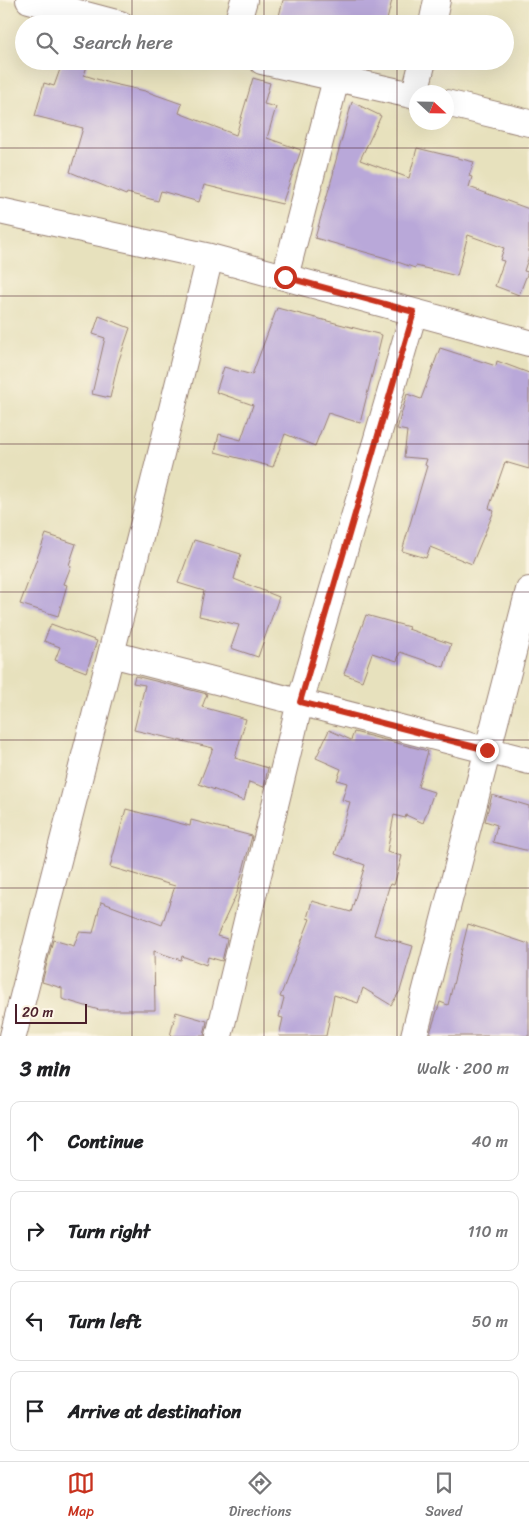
<!DOCTYPE html>
<meta charset="utf-8">
<style>
:root{--surface:#fff;--page:#f6f6f6;--text:#202124;--muted:#757577;--line:#e0e0e0;--accent:#c8321e}
body{margin:0;font-family:Sriracha,sans-serif;background:var(--page);color:var(--text)}
.compass{position:absolute;left:409px;top:85px;width:45px;height:45px;border-radius:50%;background:var(--surface);box-shadow:0 5px 20px #0002;rotate:112deg}
.scale{position:absolute;left:15px;bottom:12px;width:72px;box-sizing:border-box;padding-left:5px;border:2px solid #4a1f2b;border-top:0;font-size:14px;line-height:18px;white-space:nowrap;color:#4a1f2b;-webkit-text-stroke:4px #fcf5e5;paint-order:stroke}
.stop{position:absolute;width:15px;height:15px;margin:-11px;border:4px solid #c8321e;border-radius:50%;background:#fff}
.stop.end{background:#c8321e;border-color:#fff;box-shadow:0 1px 5px #0008}
.list{margin:0;padding:0;list-style:none}
h2{display:flex;justify-content:space-between;align-items:center;height:65px;margin:0;padding:0 20px;font-size:21px}
h2 small{font-size:16px;font-weight:400;color:var(--muted)}
.list li{display:grid;grid-template-columns:32px 1fr auto;gap:15px;align-items:center;box-sizing:border-box;height:80px;margin:0 10px 10px;padding:0 10px;border:1px solid var(--line);border-radius:10px}
.list b{display:block;font-size:19px;white-space:nowrap}
.list em{font-size:16px;font-style:normal;color:var(--muted)}
.icon{flex:none;width:28px;height:28px;fill:none;stroke:currentColor;stroke-width:2;stroke-linecap:round;stroke-linejoin:round}
.map{position:relative;flex:none;width:529px;height:1036px;overflow:hidden}
.search{position:absolute;background:var(--surface);box-shadow:0 5px 20px #0002;left:15px;right:15px;top:15px;height:55px;display:flex;align-items:center;gap:12px;box-sizing:border-box;padding:0 18px;border-radius:28px;color:var(--muted);font-size:19px}
.sheet{height:425px;background:var(--surface)}
nav{display:flex;justify-content:space-around;align-items:center;box-sizing:border-box;height:70px;border-top:1px solid var(--line);background:var(--surface);font-size:14px;color:var(--muted)}
nav a{display:grid;justify-items:center;gap:2px}
nav .on{color:var(--accent)}
.map>svg:first-child{display:block}
.building{fill:#b9a8d9}
.lines{fill:none;stroke-linecap:round;stroke-linejoin:round}
.minor-casing{stroke:#988074;stroke-width:28}
.minor{stroke:#fff;stroke-width:26}
.route{stroke:#c8321e;stroke-width:6}
.grid{fill:none;stroke:#4a1f2b;stroke-width:1;stroke-opacity:0.55}
</style>
<div class="map">
<svg width="529" height="1036" viewBox="0 0 529 1036">
<rect width="100%" height="100%" fill="#fcf5e5"/>
<filter id="ink" filterUnits="userSpaceOnUse"><feTurbulence type="fractalNoise" baseFrequency=".02" numOctaves="2"/><feDisplacementMap in="SourceGraphic" scale="10" xChannelSelector="R" yChannelSelector="G"/><feConvolveMatrix kernelMatrix="1 2 1 2 8 2 1 2 1" color-interpolation-filters="sRGB"/></filter>
<filter id="wash" filterUnits="userSpaceOnUse"><feTurbulence type="fractalNoise" baseFrequency=".0096" numOctaves="4" result="noise"/><feDisplacementMap in="SourceGraphic" scale="20" xChannelSelector="R" yChannelSelector="G"/><feGaussianBlur stdDeviation="1.12" result="paint"/><feColorMatrix in="noise" values="0 0 0 0 0 0 0 0 0 0 0 0 0 0 0 0 0 1.4 0 .05"/><feComposite in="paint" operator="in"/></filter>
<g filter="url(#wash)">
<rect width="100%" height="100%" fill="#e7e1bd"/>
<g id="blocks">
<path class="building" d="M283 0H392L386 24H277Z
M63 61H89L84 75 109 83 145 91 182 104 179 113 236 135 253 78 270 83 264 104 276 107 267 138 301 150 282 204 204 185 199 202 161 191 158 201 127 193 126 195 70 172 83 128 35 116 44 83 54 86Z
M352 102 381 116 360 160 409 178 417 148 474 162 469 176 472 177 469 187 529 209V256L524 271 528 272 519 295 495 286 504 261 500 260 504 248 468 235 457 276 416 266 415 268 386 258 315 238 334 171H333Z
M277 308 382 335 360 423 328 413 315 446 285 434 273 467 215 452 219 434 241 440 253 405 216 392 224 367 252 375Z
M99 316 130 328 118 363 110 398 92 394 105 338 93 334Z
M440 348 496 366 497 361 529 373V469L505 462 489 508 494 511 472 564 430 547 426 558 402 551 427 466 425 465 427 459 404 457 407 431 397 429 407 394 421 399Z
M46 534 76 544 69 565 71 566 64 584 67 585 58 616 20 604Z
M194 540 241 554 234 579 279 597 258 657 231 648 239 625 199 616 204 591 178 583Z
M366 615 409 627 408 629 451 644 444 667 400 652 397 661 372 653 362 681 344 674Z
M51 624 97 641 86 672 55 660 60 647 44 641Z
M135 676 207 694 202 707 246 719 235 758 268 768 264 787 249 782 244 801 199 784 213 748 134 730 145 685 133 683Z
M329 730 351 740 354 732 428 751 418 787 434 792 423 823 406 815 405 818 394 815 387 852 402 856 394 885 390 884 374 935 413 946 400 991 391 1005 363 988 358 1003 334 995 326 1036H279L283 1018 279 1017 284 998 280 997 310 919 307 918 312 901 351 912 365 865 335 854 350 802 342 800 347 783 337 780 341 769 316 758Z
M492 795 529 806V851L493 842 497 825 485 821Z
M126 809 190 826 191 820 252 836 237 893 217 936 227 939 222 961 208 957 206 965 182 956 181 960 154 951 155 1010H99L62 999V988L42 982 53 940 74 946 79 932 93 933 101 902 162 925 175 886 110 867Z
M468 924 529 944V1036H429L440 1002 448 1005Z
M176 1012 207 1021 204 1036H170Z"/>
</g>
</g>
<g filter="url(#ink)">
<use href="#blocks" fill-opacity="0" stroke="#988074" stroke-width="1"/>
<g class="lines">
<g class="minor-casing">
<path id="minor" d="M29 0 120 24
M237 24 244 0
M432 24 437 0
M262 61 416 96
M414 96 423 61
M446 103 529 123
M0 211 210 257 529 343
M285 277 336 79
M111 654 529 761
M13 1036 111 654 210 257
M219 1036 300 702 414 312
M414 1036 529 590"/>
</g>
<use href="#minor" class="minor"/>
</g>
</g>
<g class="lines" filter="url(#ink)">
<path class="route" d="M285 277 414 312 300 702 487 750"/>
</g>
<path class="grid" d="M132 0V24M264 0V24M397 0V24M132 61V1036M264 61V1036M397 61V1036M0 148H529M0 296H529M0 444H529M0 592H529M0 740H529M0 888H529"/>
</svg>
<svg class="compass" viewBox="-18 -18 36 36"><path d="M0-13l5 13h-10z" fill="#e53935"/><path d="M0 13l5-13h-10z" fill="#757577"/></svg>
<div class="scale">20 m</div>
<div class="stop" style="left:285px;top:277px"></div>
<div class="stop end" style="left:487px;top:750px"></div>
<div class="search"><svg class="icon" aria-label="search" viewBox="0 0 24 24"><circle cx="10" cy="10" r="6"/><path d="M15 15l6 6"/></svg>Search here</div>
</div>
<section class="sheet">
<h2>3 min<small>Walk · 200 m</small></h2>
<ul class="list">
<li><svg class="icon" aria-label="ahead" viewBox="0 0 24 24"><path d="M12 20V5M6 11l6-6 6 6"/></svg><div><b>Continue</b></div><em>40 m</em></li>
<li><svg class="icon" aria-label="right" viewBox="0 0 24 24"><path d="M7 20v-9h11M14 6l5 5-5 5"/></svg><div><b>Turn right</b></div><em>110 m</em></li>
<li><svg class="icon" aria-label="left" viewBox="0 0 24 24"><path d="M17 20v-9H6M10 6l-5 5 5 5"/></svg><div><b>Turn left</b></div><em>50 m</em></li>
<li><svg class="icon" aria-label="arrive" viewBox="0 0 24 24"><path d="M6 21V4h12l-3 4 3 4H6"/></svg><div><b>Arrive at destination</b></div></li>
</ul>
</section>
<nav>
<a class="on"><svg class="icon" aria-label="map" viewBox="0 0 24 24"><path d="M3 6l6-2 6 2 6-2v14l-6 2-6-2-6 2zM9 4v14M15 6v14"/></svg>Map</a>
<a><svg class="icon" aria-label="directions" viewBox="0 0 24 24"><path d="M12 3l9 9-9 9-9-9zM9 14v-3h6M13 9l2 2-2 2"/></svg>Directions</a>
<a><svg class="icon" aria-label="saved" viewBox="0 0 24 24"><path d="M7 4h10v16l-5-4-5 4z"/></svg>Saved</a>
</nav>
